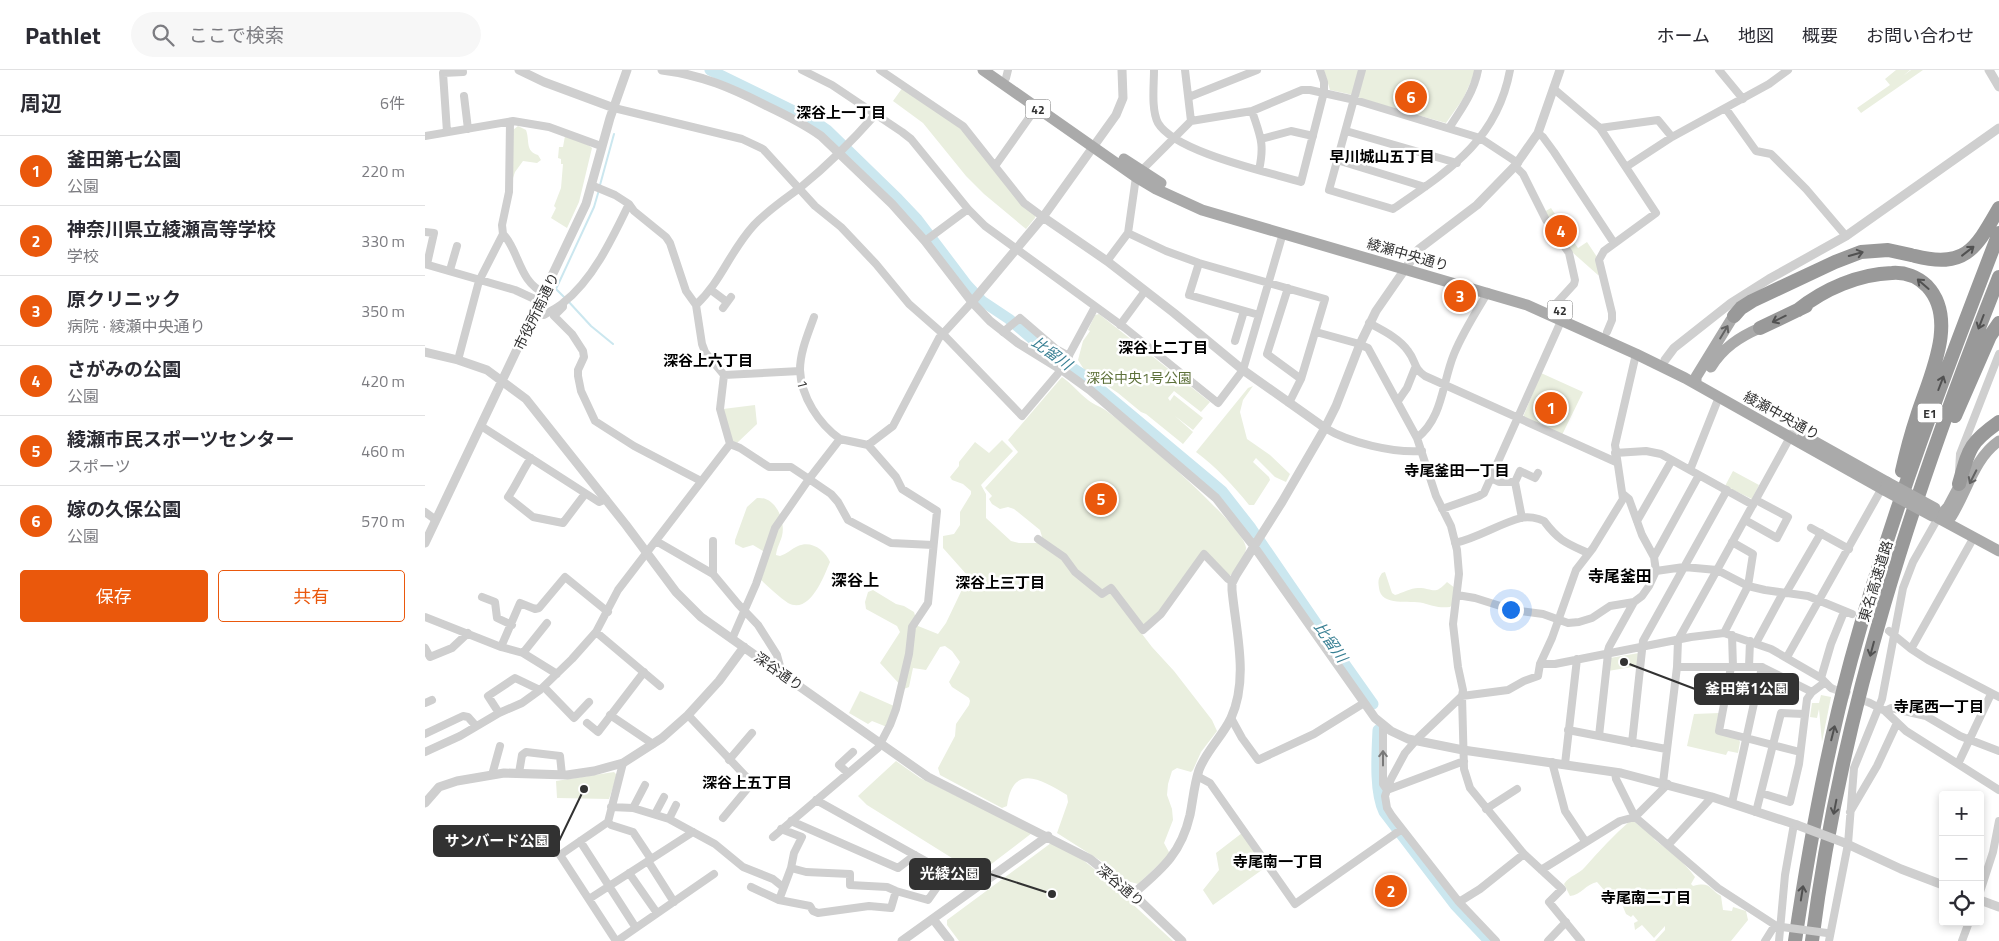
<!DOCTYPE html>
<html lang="ja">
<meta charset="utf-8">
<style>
:root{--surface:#fff;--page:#f7f7f7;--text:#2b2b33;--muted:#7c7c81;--line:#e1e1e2;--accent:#ea580c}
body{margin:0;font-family:"Titillium Web","Noto Sans JP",sans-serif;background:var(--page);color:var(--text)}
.controls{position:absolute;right:15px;bottom:15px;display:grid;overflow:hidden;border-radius:5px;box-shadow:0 2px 8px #0003}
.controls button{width:45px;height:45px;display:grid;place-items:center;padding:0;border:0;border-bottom:1px solid var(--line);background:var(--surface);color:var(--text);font:25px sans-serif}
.you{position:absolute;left:1085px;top:539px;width:18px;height:18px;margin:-12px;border:4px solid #fff;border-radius:50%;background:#1a73e8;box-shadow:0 0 0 8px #1a73e833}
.badge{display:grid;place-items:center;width:32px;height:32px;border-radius:50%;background:var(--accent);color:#fff;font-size:16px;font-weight:700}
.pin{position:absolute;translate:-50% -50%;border:2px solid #fff;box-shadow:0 1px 5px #0006}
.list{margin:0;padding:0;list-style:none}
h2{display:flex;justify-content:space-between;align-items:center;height:65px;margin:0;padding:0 20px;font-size:21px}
h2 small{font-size:16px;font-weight:400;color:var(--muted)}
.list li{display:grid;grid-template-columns:32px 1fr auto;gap:15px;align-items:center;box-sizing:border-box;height:70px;padding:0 20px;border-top:1px solid var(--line)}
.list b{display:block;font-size:19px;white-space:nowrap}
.list p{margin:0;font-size:16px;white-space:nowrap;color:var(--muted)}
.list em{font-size:16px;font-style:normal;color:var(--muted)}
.actions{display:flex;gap:10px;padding:15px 20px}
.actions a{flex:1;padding:11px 0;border:1px solid var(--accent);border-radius:5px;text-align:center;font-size:18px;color:var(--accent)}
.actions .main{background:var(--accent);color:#fff}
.icon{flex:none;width:28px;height:28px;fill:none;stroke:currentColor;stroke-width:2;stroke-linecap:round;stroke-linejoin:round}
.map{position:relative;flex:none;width:1574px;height:871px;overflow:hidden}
header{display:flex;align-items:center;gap:30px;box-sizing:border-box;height:70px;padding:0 25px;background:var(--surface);border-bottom:1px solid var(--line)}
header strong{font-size:24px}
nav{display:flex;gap:28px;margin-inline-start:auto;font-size:18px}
.search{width:350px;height:45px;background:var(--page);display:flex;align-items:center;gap:12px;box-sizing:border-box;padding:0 18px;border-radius:28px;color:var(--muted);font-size:19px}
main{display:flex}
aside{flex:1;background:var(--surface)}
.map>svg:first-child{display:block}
.green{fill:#eaefdf}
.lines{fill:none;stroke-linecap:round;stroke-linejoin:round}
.stream{stroke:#cbe7ef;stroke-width:2}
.river{stroke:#cbe7ef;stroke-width:11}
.minor-tunnel{stroke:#d6d6d6;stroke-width:8;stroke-dasharray:8 4;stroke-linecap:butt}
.minor{stroke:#cfcfcf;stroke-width:8}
.tertiary{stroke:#cfcfcf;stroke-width:9}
.primary{stroke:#aaa;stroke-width:11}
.motorway{stroke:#999;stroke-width:14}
.minor-bridge{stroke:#cfcfcf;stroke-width:8}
.tertiary-bridge{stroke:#cfcfcf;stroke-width:9}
.primary-bridge{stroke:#aaa;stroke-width:11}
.oneway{stroke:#515151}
.oneway2{stroke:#626262}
.oneway3{stroke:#797979}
.labels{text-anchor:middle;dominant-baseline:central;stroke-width:5;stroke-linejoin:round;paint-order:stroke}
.shield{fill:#fff;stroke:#707070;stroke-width:1}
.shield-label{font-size:12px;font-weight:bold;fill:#323232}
.street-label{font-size:14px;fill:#323232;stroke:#fff}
.park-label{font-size:14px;fill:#5e713b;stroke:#fff}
.neighbourhood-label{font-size:15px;font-weight:bold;fill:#000;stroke:#fff}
.water-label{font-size:15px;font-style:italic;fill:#387f93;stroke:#fff}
.quarter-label{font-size:16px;font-weight:bold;fill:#000;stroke:#fff}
.leader{fill:none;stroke:#323232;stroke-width:2}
.callout-dot{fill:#323232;stroke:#fff;stroke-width:2}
.callout{fill:#323232;stroke:#323232;stroke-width:2}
.callout-label{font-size:15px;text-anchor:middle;font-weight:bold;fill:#fff}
</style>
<header>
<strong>Pathlet</strong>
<div class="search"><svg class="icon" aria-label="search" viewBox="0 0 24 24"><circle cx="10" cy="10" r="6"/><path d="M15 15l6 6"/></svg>ここで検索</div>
<nav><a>ホーム</a><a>地図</a><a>概要</a><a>お問い合わせ</a></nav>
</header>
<main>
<aside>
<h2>周辺<small>6件</small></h2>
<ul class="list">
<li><span class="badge">1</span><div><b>釜田第七公園</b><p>公園</p></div><em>220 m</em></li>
<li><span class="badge">2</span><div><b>神奈川県立綾瀬高等学校</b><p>学校</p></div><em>330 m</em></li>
<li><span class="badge">3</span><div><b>原クリニック</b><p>病院 · 綾瀬中央通り</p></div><em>350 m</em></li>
<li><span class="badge">4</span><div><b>さがみの公園</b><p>公園</p></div><em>420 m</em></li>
<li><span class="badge">5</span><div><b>綾瀬市民スポーツセンター</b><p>スポーツ</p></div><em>460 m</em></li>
<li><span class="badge">6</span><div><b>嫁の久保公園</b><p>公園</p></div><em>570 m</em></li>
</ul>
<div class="actions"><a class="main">保存</a><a>共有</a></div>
</aside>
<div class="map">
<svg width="1574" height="871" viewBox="0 0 1574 871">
<rect width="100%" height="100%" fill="#fff"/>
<path class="green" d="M899 0H1051L1038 29 1021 53 935 29 933 26 905 20Z
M1471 0H1485L1478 6 1486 0H1498L1436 43 1432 38 1465 15 1460 9Z
M478 17 535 57 611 144 610 148 601 159 559 124 541 106 498 53 468 31Z
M93 56 101 60C105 71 100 81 113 85L116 90 112 93 98 91 90 102 88 108V60Z
M140 66 162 74 167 78 154 132 142 158 126 148 131 138 129 136 136 118 138 94H136V89L133 88 134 77H138Z
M1126 138 1153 178 1162 172 1172 187 1175 204 1173 205 1147 182 1119 142Z
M674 244 785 332 776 342 749 321 743 328 745 331 749 325 778 348 768 360 750 346 768 362 758 374 721 344 716 342 693 323 660 301 653 290 658 271 665 261 663 260 670 245Z
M1116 303 1158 322 1137 365 1098 347Z
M637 307C647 314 654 323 663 330 669 335 677 337 683 342 705 358 821 457 821 478 821 486 810 498 806 505H802L780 481 735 543 721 555 717 554 687 514 678 521 673 520 618 470 615 460 589 439 583 437 575 439 567 434 564 429 567 426 560 418 593 382 583 370Z
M828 316 818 330 815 342 822 369 845 385 865 404 861 412 850 407 831 388 828 392 844 407 845 410 829 435H824C808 415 791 397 771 382L823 318Z
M330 335 332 354 312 373 307 371 298 339Z
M577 370 588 381 556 415 561 424V448L586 471 594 473H614L639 489 648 503 674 526 685 522 727 577 749 601 787 650 792 661 776 682 768 700 766 702 752 698 747 701 743 714 742 725 747 739 748 750 739 773 745 784 713 814 702 811 687 798 632 763 643 732 642 725C617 710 588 692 582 736L577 738 515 705 513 698 530 666 531 654 544 635 545 631 544 628 527 617 524 612 535 592 527 581 520 576 515 577 501 600 488 598 484 617 479 619 455 593 475 562 472 556 441 539 440 532 443 522 448 520 471 534 479 536 489 542 493 556 513 564 521 553 542 509V505L518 478V466L529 464 535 455V442L546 424V421L538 414 527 410 525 407 534 396V392L550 372 564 383Z
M1308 401 1334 415 1327 429 1300 416Z
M332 428C350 426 361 450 357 466 355 473 352 477 351 485L355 486C362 484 366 479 373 476 386 470 400 480 405 492 399 506 385 545 363 533 354 527 345 518 336 510L343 489 338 481 328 475 318 478 310 474V470L322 437Z
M960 502 967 523 970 525C977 523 986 518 993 518 1009 518 1009 526 1022 512L1030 518V532L1025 537C1012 538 1009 536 998 533 985 530 956 537 954 518 953 511 953 509 957 503Z
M1214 583 1213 596 1183 601 1185 588Z
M435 621 469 636 462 657 447 651 443 654 424 643Z
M1396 625 1406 627 1397 672 1394 639 1392 648 1385 647 1387 633H1394Z
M1294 643 1292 664 1313 668 1315 672 1313 683 1303 681 1301 685 1262 676 1269 644Z
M471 691 495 708 607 763 548 808 543 798 442 735 433 726Z
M189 702 192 705 184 729 132 728 131 711Z
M1205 751 1210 752C1214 756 1218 758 1223 761 1226 763 1227 767 1230 770 1245 781 1259 792 1270 807L1266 814 1268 816C1286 811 1284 819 1296 826L1298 840 1307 841 1308 837 1321 841 1323 850 1306 871H1230L1240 860V856L1229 868 1217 855 1210 860 1209 853 1213 851 1208 845 1206 847 1201 844 1196 832 1179 820 1172 812C1161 814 1156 825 1145 826L1139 814C1145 805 1153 805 1160 797 1174 781 1189 765 1205 751Z
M817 763 841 797 788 835 778 820 794 800 791 783Z
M626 773 653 786 668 798 748 871H534L522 855V850Z"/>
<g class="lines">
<path class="stream" d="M175 115 189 64
M140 228 131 219 169 137 174 120
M143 231 166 256 188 274"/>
<path class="river" d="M285 0 389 51 402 60 473 129 492 149 542 215 557 231 584 249 620 280 657 304 797 421 826 458 898 563 948 634
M953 660C952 683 949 721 959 742L1030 835 1064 871"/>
<path class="minor-tunnel" d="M1406 618 1445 633"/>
<path class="minor" d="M377 0 407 15 477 62 486 69 543 139 560 156 700 258 793 333 818 300 858 163
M455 0 538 56 599 133 618 147
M729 0C729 16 726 39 733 53 750 82 843 102 876 112L899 22V12L895 0
M760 0 766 51
M937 0 904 120 968 139C1023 101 1072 71 1085 0
M1294 0 1318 29
M581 8 583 0
M1129 19 1175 58 1231 143 1179 181 1174 190 1187 243V250L1182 262
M39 26 43 59
M764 27 832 0
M189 38 317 69 338 79 390 136 416 157 451 194 484 234 517 263 597 346 636 300 670 237
M1301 39 1331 81 1346 84 1381 119 1421 166
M827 41C835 66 840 73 834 100
M1024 58C1036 40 1049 22 1053 0
M1175 58 1233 50 1247 67
M921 61 1032 93
M22 62 18 3 38 2
M1113 63 1118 67 1129 82 1189 173
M0 66 88 51 124 57 176 76
M836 69 866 61 888 66
M912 90 1000 117
M570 96 611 38
M1090 96 1098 104 1121 150 1144 183 1150 210 1149 214 1128 237
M1201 97 1247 67 1344 14 1363 0
M716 101 766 51 827 41 877 20H885L930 30 1055 68 1093 93
M166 115 190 125 204 134 209 141 241 167 245 173 261 221 271 235 277 274 280 282 299 305 295 339 305 374
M0 162 9 163 2 194
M703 163 741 181 774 193 900 229 876 309 864 333
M78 164C94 180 94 213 120 223
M500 171 543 139
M682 191 703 163 711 107
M774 193 764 225 834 245
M0 194 90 220 116 232
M25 200 32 176
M863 218 842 284 876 309
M286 220 302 232
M138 234V237L129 246 147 264 158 281 159 287 153 300V306L156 321 170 351 209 376 276 411
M271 235C296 212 305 181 329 155 343 140 360 129 376 117 403 95 427 71 450 45
M298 238 306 227
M110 243 119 245C125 241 132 238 138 233 168 210 188 167 204 134
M389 247C383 264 375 282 375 300 376 327 394 354 415 369
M944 253C957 260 974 268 983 281 991 291 988 298 1000 306L1191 392
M695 255 720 221
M578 262 595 248 631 279 644 286
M891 262 931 273 943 278 992 368 1011 426 1026 456 1032 480 1034 504 1028 554 1033 597 1038 620 1037 626 993 668 980 683 966 709 960 726 962 738 967 746 1034 832 1071 871
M810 271 819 241
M33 290 54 211 78 164 77 155 84 122 85 52
M299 305 375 301
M973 331 982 318 990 298
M56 356 174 432 181 429
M900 358C925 373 968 383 997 381
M1369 360 1292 500 1323 516 1340 520 1383 526 1427 544
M992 368C1018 348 1017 313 1029 284 1038 262 1051 242 1063 222
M305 374 315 378 344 397H366L384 409 350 458 331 514 307 569
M443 375 468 356 514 268 547 232
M1190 383 1221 381 1236 384 1328 435
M106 388C97 401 92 414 83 427L108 447 138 453 160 424
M1265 400 1294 327
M1534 402 1535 384 1574 284
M1066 408 1074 412H1090
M1017 439 1054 426 1059 423 1137 249
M0 442 11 450
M1097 448 1090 412 1095 401 1110 408 1113 403
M1320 450 1352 468 1363 447 1331 430
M1212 451 1247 390
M1386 458 1424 479
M613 469 639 487 650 502 677 524 686 518 718 560 736 544 779 484 803 509 808 511
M231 471 288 504
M288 471V504L313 534 333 555 352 585 355 596 353 601
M1030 473C1053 468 1073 454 1096 448 1103 446 1113 448 1119 451 1134 471 1141 473 1163 483
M1229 487 1274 405
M1231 501 1259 497 1292 500 1253 570 1252 597 1238 713
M1361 523 1396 463
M1032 525 1050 528 1088 540 1118 544 1143 553 1154 552 1167 548 1185 536 1209 532
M57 527 70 532 72 548 87 555
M0 547 76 577 98 583 132 604
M1464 561 1486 579 1549 467
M171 562 235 616
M1299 563 1323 516 1328 484 1307 472
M1307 565 1308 597
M1331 573 1358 523
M76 577 95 533 110 539 114 538 140 507 183 542
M0 578 5 587 27 578 43 563
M1486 579 1503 590 1574 627
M98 583 122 553
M1182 584 1184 577 1209 532 1217 526 1224 516 1231 501 1229 487 1217 465 1204 429 1198 424
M1362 587 1457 418
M1115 594H1130L1266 567 1299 563 1346 579 1396 608 1406 618
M1252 597H1337L1387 622
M1306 597 1294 661 1375 682
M1324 597 1325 571
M1396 608 1406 574 1419 542
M119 617 149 648 164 632
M1282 629H1300
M0 633 7 630
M1445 633 1460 641 1481 661 1574 720
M1460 641 1466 638 1501 646 1535 666 1574 681
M74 643 63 626 90 608 115 620
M185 645 228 674
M263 645 327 713 298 748
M806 648 817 668 833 690 889 664 939 633
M162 653 173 662 219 602
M958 656V714L962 720
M1143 660 1241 679
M0 664 38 646 43 647 51 656
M1174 666 1183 584
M1207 673 1218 571 1302 420
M0 682 35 666 74 643 97 633 115 620 147 589 171 562 193 520 305 374
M304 690 327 663
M1127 692 1140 741 1160 771
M1140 694 1152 589
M1533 694 1566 624
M1190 702 1191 709 1210 747 1293 818 1350 855
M94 703 97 685 101 682 135 686 137 705
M423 703 414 695 428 682
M67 705 75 676
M772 706 785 713 870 834 977 759
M962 720 1039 691
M1336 723 1365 732 1374 694 1382 629 1387 622 1399 613
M1307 733 1337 597
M186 737 208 738 244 749 290 774 318 797 348 809 358 817
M208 738 220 715
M1061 739 1092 719
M1331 742 1356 643 1379 644
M1425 742 1452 696 1472 653
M230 744 239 727
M244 749 251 735
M366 751 473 798 490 785
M183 752 186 755 208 762 226 789
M348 767 453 678 465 655 471 639 484 584 487 557 503 533 512 441 477 419 471 407 443 375 415 369 384 409 406 424 413 432 423 450 466 473 508 475
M155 771 211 858
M1243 775 1287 727
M366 798 381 802 425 804V815L462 817 471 821 503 830 522 803 391 730
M1116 800 1195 751 1210 747 1243 714
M204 803 232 843
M326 817 354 830 385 836 388 841 393 843 444 836 466 838 471 821
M1555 822 1568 782 1574 751
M164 829 223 791
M354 830 366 798 369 783 377 767 356 759
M249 832 223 791 268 762
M1034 832 1055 819 1099 784
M191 871 135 785 183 752 198 693
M192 871 289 804
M1123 871 1141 852
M1156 871 1124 832 1137 819 1099 784 1045 718 1039 699 1037 626 1083 620 1099 611 1113 606 1115 594 1127 568 1151 500 1168 478 1198 429 1190 375 1211 284
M1340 871 1350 855 1354 856
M1354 871 1360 805 1369 754
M1404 871 1423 774 1429 698 1457 629 1478 518 1488 492 1513 448
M1537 871 1544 852"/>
<path class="tertiary" d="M94 0 119 12 189 38
M237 0C277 5 307 18 342 36 361 45 379 54 396 66L467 134 500 171 547 232 565 251 593 273 640 302 665 320 791 428 828 475 950 648 966 661 983 669 1038 680 1196 703 1287 727 1372 755
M1564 0 1574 17
M618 147 682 191 749 243 818 300 900 358
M547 232 618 147 691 45 698 28 697 0
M0 282 33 290 62 300 101 329 201 455 251 522 276 547 503 707 665 789 708 824 757 871
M1240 290 1249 278 1306 233 1344 209 1421 166 1574 58
M0 473 161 134 185 48 202 0
M0 733 14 717 32 711 79 703 142 705 169 701 198 693 237 668 263 645 294 611 319 577
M1420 773 1476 799 1518 815
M708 824C737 799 756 784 765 745 768 730 769 715 774 700 781 681 797 667 806 648 824 608 811 562 807 520V513L811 505 857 432 900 358 911 336 935 274 951 241 994 179 1052 135 1090 96 1113 63 1135 0
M1555 830 1574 837
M508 849 525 871
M477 871 623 766"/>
<path class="primary" d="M558 0 711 107 731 119 777 140 1102 235 1211 284 1260 308 1459 420
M699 89 736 113
M1286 297C1298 278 1314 267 1335 258
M1271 314V307L1306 250 1314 241
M1378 365 1462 412
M1513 448 1574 481
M1513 448 1523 437 1532 420
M1515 449 1526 447C1542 422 1549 388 1574 371"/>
<path class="motorway" d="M1490 186C1541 199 1551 178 1574 138
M1373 240C1399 219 1434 204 1467 203 1480 202 1493 207 1502 216 1534 250 1504 308 1492 346 1486 364 1481 383 1477 401
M1309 246 1316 238 1327 231 1410 192 1436 182 1463 180 1486 185
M1335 258 1381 236
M1530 346 1565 266 1574 253
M1534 414C1544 379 1544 373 1574 352
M1370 871C1384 776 1401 683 1426 590 1466 444 1520 303 1574 163
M1387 871C1416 642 1489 420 1574 207"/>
<path class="minor-bridge" d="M1357 857 1402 863"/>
<path class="tertiary-bridge" d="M1372 755 1420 773"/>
<path class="primary-bridge" d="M1462 412 1510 438
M1459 420 1507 446"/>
</g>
<defs><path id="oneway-shaft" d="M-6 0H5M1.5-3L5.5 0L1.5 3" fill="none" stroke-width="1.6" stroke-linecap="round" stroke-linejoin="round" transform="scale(1.25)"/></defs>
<g class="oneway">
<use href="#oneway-shaft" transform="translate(1543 181) rotate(-38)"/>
<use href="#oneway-shaft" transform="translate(1431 184) rotate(-16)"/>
<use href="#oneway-shaft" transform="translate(1498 214) rotate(-139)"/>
<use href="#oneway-shaft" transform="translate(1354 249) rotate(154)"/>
<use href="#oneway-shaft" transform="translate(1556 252) rotate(111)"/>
<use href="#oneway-shaft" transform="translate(1516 313) rotate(-69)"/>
<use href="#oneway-shaft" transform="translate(1447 579) rotate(105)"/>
<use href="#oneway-shaft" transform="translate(1408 663) rotate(-76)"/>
<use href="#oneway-shaft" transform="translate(1410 737) rotate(101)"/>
<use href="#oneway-shaft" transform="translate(1377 823) rotate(-81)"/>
</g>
<g class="oneway2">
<use href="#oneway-shaft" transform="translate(1299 262) rotate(-59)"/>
<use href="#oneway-shaft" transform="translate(1548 407) rotate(117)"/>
</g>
<use class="oneway3" href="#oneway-shaft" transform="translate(958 688) rotate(-90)"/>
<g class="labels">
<g class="shield">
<rect x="600.5" y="29.5" width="25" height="19" rx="4"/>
<rect x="1122.5" y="230.5" width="25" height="19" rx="4"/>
<rect x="1492.5" y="333.5" width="25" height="19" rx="4"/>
</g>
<g class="shield-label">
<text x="613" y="39">42</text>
<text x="1135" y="240">42</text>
<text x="1505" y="343">E1</text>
</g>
<g class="street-label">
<text transform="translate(983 184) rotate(16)">綾瀬中央通り</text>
<text transform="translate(111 241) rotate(-64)">市役所南通り</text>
<text transform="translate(378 314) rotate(76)">1</text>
<text transform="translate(1357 345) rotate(29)">綾瀬中央通り</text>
<text transform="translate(1450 511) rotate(-73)">東名高速道路</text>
<text transform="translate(354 601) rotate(35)">深谷通り</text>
<text transform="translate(696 815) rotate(40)">深谷通り</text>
</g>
<g class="park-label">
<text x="714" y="307">深谷中央1号公園</text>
</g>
<g class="neighbourhood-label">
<text x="416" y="42">深谷上一丁目</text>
<text x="957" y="86">早川城山五丁目</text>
<text x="738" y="277">深谷上二丁目</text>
<text x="283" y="290">深谷上六丁目</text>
<text x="1032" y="400">寺尾釜田一丁目</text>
<text x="575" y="512">深谷上三丁目</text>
<text x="1514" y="636">寺尾西一丁目</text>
<text x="322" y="712">深谷上五丁目</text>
<text x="853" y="791">寺尾南一丁目</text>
<text x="1221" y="827">寺尾南二丁目</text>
</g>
<g class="water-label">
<text transform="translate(627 283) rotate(36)">比留川</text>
<text transform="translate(906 572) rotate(55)">比留川</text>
</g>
<g class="quarter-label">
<text x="1195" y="506">寺尾釜田</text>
<text x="430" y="510">深谷上</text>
</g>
</g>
<path class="leader" d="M1199 592L1270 619M159 719L134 771M627 824L565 804"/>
<g class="callout-dot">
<circle cx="1199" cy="592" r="5"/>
<circle cx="159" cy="719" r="5"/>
<circle cx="627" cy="824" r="5"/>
</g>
<g class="callout">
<rect x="1270" y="604" width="103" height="30" rx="5"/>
<rect x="9" y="756" width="125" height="30" rx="5"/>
<rect x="485" y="789" width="80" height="30" rx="5"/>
</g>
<g class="callout-label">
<text x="1322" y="624">釜田第1公園</text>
<text x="72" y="776">サンバード公園</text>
<text x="525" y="809">光綾公園</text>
</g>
</svg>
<div class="controls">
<button>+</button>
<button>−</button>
<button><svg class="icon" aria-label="locate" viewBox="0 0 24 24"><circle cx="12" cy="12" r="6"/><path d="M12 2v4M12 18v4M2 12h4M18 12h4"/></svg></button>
</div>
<div class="you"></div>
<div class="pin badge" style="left:1126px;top:338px">1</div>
<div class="pin badge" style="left:966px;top:821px">2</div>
<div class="pin badge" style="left:1035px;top:226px">3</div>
<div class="pin badge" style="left:1136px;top:161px">4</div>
<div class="pin badge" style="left:676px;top:429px">5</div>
<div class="pin badge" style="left:986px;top:27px">6</div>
</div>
</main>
